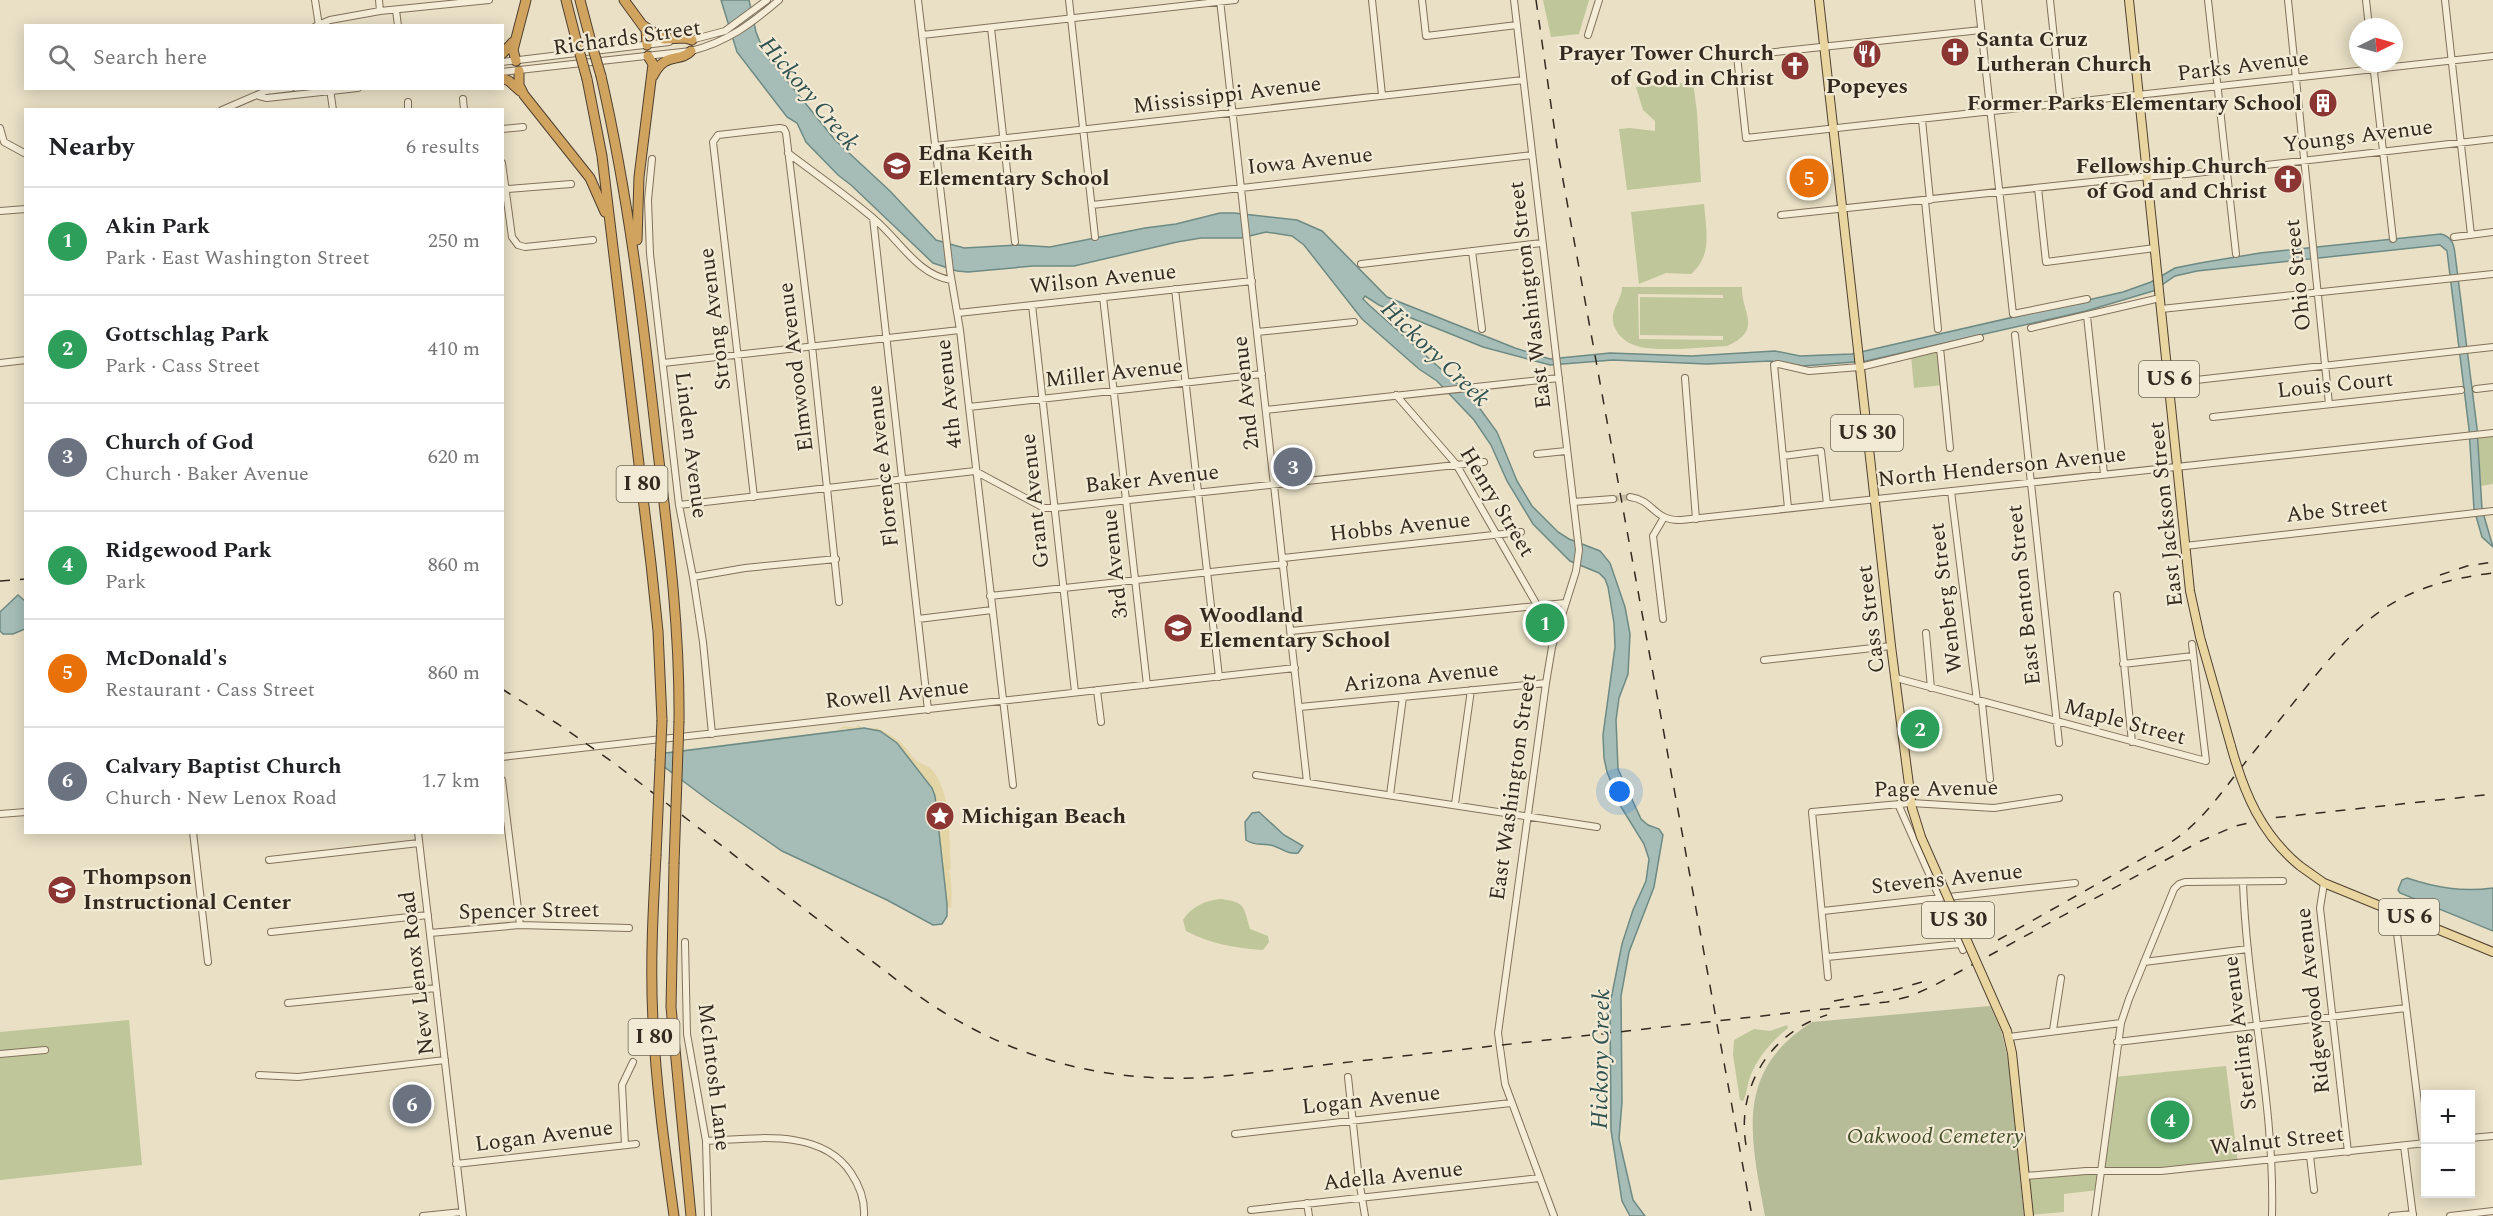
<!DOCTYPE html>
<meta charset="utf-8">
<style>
:root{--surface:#fff;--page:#f2f2f2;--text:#202124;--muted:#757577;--line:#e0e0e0;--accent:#8b3633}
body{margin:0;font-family:Spectral,serif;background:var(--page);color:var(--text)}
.controls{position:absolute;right:18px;bottom:18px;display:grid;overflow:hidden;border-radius:0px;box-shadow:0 3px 15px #0003}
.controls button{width:54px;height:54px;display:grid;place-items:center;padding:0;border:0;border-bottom:2px solid var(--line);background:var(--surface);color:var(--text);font:30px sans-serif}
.compass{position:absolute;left:2349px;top:18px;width:54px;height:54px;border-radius:50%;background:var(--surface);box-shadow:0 3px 15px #0003;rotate:85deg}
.you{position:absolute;left:1620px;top:792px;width:21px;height:21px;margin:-15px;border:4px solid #fff;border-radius:50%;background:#1a73e8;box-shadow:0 0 0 9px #1a73e833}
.badge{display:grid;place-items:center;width:39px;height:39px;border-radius:50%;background:var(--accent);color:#fff;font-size:20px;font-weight:700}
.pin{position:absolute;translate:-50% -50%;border:3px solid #fff;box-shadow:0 2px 6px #0006}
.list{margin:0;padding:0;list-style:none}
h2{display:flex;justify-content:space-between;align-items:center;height:78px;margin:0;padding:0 24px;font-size:26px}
h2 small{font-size:20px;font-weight:400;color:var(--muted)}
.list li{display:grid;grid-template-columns:39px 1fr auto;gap:18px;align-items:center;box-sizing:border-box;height:108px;padding:0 24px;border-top:2px solid var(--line)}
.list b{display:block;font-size:22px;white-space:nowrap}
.list p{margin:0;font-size:20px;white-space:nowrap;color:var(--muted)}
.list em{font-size:20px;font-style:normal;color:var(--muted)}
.icon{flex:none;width:33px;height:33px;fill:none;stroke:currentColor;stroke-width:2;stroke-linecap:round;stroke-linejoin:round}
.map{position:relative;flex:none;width:2493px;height:1216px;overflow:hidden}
.search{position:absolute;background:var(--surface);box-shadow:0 3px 15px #0003;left:24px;top:24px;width:480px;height:66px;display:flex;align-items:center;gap:15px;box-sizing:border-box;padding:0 21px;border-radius:0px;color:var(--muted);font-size:22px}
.panel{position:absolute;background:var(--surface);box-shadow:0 3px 15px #0003;left:24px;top:108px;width:480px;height:726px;border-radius:0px}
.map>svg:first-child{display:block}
.green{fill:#bfc69a;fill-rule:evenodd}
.sand{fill:#e3d5a5}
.cemetery{fill:#b6bc98}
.water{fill:#a6bdb7;stroke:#6e8a84;stroke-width:1.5}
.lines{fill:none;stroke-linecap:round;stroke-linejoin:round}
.minor-tunnel{stroke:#c5bca4;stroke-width:6;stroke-dasharray:6 3;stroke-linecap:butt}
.minor-casing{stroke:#82725d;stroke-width:8}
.major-casing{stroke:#514131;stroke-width:10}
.highway-casing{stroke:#514131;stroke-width:11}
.minor{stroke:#f5edd7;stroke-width:6}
.major{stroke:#e9d5a0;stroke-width:8}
.highway{stroke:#d0a35e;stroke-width:9}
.rail{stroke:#342a1f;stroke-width:1.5;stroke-dasharray:10 10;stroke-linecap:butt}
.major-bridge-casing{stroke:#514131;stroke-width:10;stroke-linecap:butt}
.highway-bridge-casing{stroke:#514131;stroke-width:11;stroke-linecap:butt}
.major-bridge{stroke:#e9d5a0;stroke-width:8}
.highway-bridge{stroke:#d0a35e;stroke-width:9}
.labels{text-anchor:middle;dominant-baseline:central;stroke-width:4.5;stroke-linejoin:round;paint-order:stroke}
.shield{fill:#f2ead4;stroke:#6d6455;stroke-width:1.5}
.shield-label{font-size:21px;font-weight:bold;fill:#342a1f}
.street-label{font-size:22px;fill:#342a1f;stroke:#f2ead4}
.poi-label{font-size:22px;font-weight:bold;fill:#342a1f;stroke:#f2ead4;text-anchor:start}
.park-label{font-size:22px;font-style:italic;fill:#434e28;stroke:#f2ead4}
.water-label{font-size:24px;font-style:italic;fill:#305251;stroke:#f2ead4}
</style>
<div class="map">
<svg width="2493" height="1216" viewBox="0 0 2493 1216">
<rect width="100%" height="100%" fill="#e9e0c5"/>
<path class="green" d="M1543 0H1589L1579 34 1551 37Z
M1693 82 1697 112 1701 182 1627 190 1619 129 1630 128 1655 131V121L1643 110 1636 87Z
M1704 204C1706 230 1713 255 1691 274L1666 273 1639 284 1631 212Z
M1622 287H1742C1741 313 1764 329 1727 346 1704 347 1653 353 1634 345 1624 342 1615 332 1613 322 1611 308 1622 300 1622 287ZM1638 294 1723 295V298L1640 297V335L1723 336V340L1639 339Z
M1939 349 1943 385 1914 388 1911 356Z
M2493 433V484L2481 486 2478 434Z
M1557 609 1550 635H1539L1537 611Z
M1937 714 1940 741 1904 744 1901 718Z
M1220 899C1245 902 1243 905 1250 929L1268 936 1269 942 1263 950C1235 948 1211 944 1186 931L1183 920C1191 907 1204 901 1220 899Z
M129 1020 142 1165 0 1180V1032Z
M1787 1025 1788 1028C1771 1042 1758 1056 1750 1077 1747 1085 1747 1094 1743 1101L1740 1100 1733 1055 1734 1040 1754 1029 1770 1031Z
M2226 1066 2238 1163 2162 1171H2102L2114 1077Z
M2101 1172 2098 1190 2064 1194V1212L2029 1215 2025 1177Z"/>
<path class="sand" d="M858 725 865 730 877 728C886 733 896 737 903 745 908 750 911 756 916 760 921 765 929 765 934 772 953 799 948 838 951 868L949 871C952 880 952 898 951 908L945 907 849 730 845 728 837 731 844 726 855 728Z"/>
<path class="cemetery" d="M1990 1006 2001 1030 2008 1059 2024 1216H1765C1751 1139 1733 1072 1812 1022Z"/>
<path class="water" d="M721 0H749L756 32 764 52 835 140 890 191 936 240 964 248 1019 245 1050 247 1145 228 1176 224 1220 213H1234L1297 220 1322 231 1387 297 1515 348 1550 359 1610 353 1692 356 1775 351 1800 356 1852 354 2123 292 2151 282 2175 268 2200 263 2260 253 2441 234C2452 237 2454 244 2455 254L2477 428 2482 509 2493 547 2482 537 2474 509 2469 429 2447 251 2440 245 2197 271 2175 276 2153 291 2086 311 1866 361 1803 366 1770 361 1707 364 1613 360 1550 365 1483 347 1379 305 1365 296 1363 299 1369 305 1470 395 1497 432 1517 481 1532 506 1558 532 1569 539 1600 551 1610 563 1625 607 1630 634 1628 674 1619 698 1616 720 1618 769 1641 819 1648 825 1659 829 1663 835 1654 887 1629 952 1621 996 1622 1102 1619 1139 1633 1200 1645 1216H1630L1622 1201 1611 1130 1610 1004 1622 944 1633 910 1646 881 1649 859 1644 844 1621 807 1607 772 1604 758 1603 735 1615 647 1614 623 1608 587 1605 579 1599 573 1570 561 1533 524 1507 481 1491 445 1474 420 1437 381 1419 369 1362 319 1304 245 1292 236 1266 232 1241 238H1201L1177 242 1074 266H1033L968 272 957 271 933 263 851 185 838 175 806 142 797 123 787 117 737 52Z
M18 595 25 601V629L13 634H3L0 631V612Z
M864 728 880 731 897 743 932 788 935 796 947 904V916L942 924 933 925 887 900 782 851 711 802 655 760 658 754Z
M1259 812 1284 835 1303 846 1298 853C1287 855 1281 847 1270 845 1260 843 1254 846 1246 840L1245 822 1252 813Z
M2407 878C2437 888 2462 892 2493 888V931L2400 893 2398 890 2402 880Z"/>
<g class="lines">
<path class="minor-tunnel" d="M1613 499 1630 497"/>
<g class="minor-casing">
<path id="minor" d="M315 0 319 26
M379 0 380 11
M918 0 950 271 960 330 1013 785
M1069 0 1095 237
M1220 0 1307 782
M1372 0 1382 95
M1422 0 1426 36 1517 25
M1514 0 1579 550 1576 571 1552 647 1546 683 1498 1033 1505 1084 1554 1216
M1978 0 2013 314 2087 299
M2050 0 2061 105
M2208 0 2236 254
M2288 0 2329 404
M2366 0 2369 27
M2445 0 2471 235
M396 10 398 26
M316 26 330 20 380 11 489 0
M991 28 1015 242
M1981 30 1737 56 1746 138 2493 56
M922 35 1235 0
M1588 35 1599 0
M691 40 725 31 767 0
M502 62 669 42
M2373 63 2393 239
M502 72 691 51C727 42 751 24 779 0
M330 89 333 110
M259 96 267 98 358 88
M463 99 464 110
M408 102V110
M222 110 266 91 291 88
M1922 120 1930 200
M0 128 4 142 26 154
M502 129 523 127
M935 146 1523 80
M788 153C817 175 846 195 873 218 899 239 917 275 951 280
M652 159 648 200 650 254 679 505 693 577 703 642 712 734
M502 163 512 237 518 245 525 247 593 240
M2038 188 2046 262 2155 248
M507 189 571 184
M1925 201 1938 329
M1092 205 1532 155
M0 211 26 209
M1781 215 2139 177 2187 174 2493 139
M873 218 928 710
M2454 237 2493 232
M1472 251 1482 329
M1361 264 1542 243
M1175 289 1219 677
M1103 297 1147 685
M1032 305 1075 692
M2161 309 2493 274
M958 313 1252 281
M2087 316 2104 474
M2031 328 2160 298
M1257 332 1354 322
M2015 335 2059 743
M1940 348 1950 448
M0 363 26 360
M663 363 960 330
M1685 378 1696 519
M2169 383 2493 347
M2476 389 2493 387
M1396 395 1456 464 1537 605
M969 407 1262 374
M1266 410 1559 378
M2213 417 2461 390
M1537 454 1566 451
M1783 456 1821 451 1827 504
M1951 491 1977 701
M754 497 713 142 718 135 780 128 784 129 786 133 812 346 839 602
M1630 497C1654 500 1653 521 1681 520L2493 433
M1573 502 1613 499
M679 505 975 471 1044 508H1054L1484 462
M1788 508 1774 365 1778 364 1809 371 1860 367 1980 338
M2185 546 2493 511
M1283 558 1521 532
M693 577 745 568 836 559
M2117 595 2132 742
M990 596 1284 564
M918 619 992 610
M1663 619 1653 536 1663 519
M1291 631 1565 603
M1926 633 1931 688
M1764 660 1891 646
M2123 664 2193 656
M1896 678 2206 761 2192 644
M1097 690 1101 722
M1982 703 1990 779
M1300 707 1546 683
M502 757 1295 668
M1256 775 1597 827
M502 780 520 925
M1390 795 1403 697
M1455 804 1471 690
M1898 804 1963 950
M0 814 26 812
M193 832 208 962
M418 832 463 1216
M269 860 419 843
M2243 883C2247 994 2275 1104 2272 1216
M2324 883 2320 908 2348 1152
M1823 911 2075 883
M2400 913 2396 925 2423 1144
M271 932 428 915
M430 933 520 925 629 928
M685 942 687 1034 706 1141 708 1216
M1827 957 1960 944
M2144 962 2248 949
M1828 977 1812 812 1911 803 1994 808 2059 798
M288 1003 436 988
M2053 1030 2061 978
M2009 1037 2121 1023
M2117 1042 2406 1008
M0 1054 45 1050
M259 1075 298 1077 445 1060
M1348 1077 1359 1180 1365 1216
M1235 1134 1511 1103
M2470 1138 2493 1136
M706 1141C753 1139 821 1127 851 1173 859 1185 865 1201 864 1216
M625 1145 622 1085 633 1062
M2404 1146 2413 1216
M2470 1154 2471 1162
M2310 1156 2314 1190
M456 1164 636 1144
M2025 1176 2086 1171H2161L2426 1143
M1307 1203 1309 1216
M1251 1210 1539 1178
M423 1216 462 1212
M2095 1216 2121 1023 2129 999 2174 889 2179 884 2185 882 2283 881
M2392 1216 2413 1214
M2450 1216 2493 1211"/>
</g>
<g class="major-casing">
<path id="major" d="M1819 0 1891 646 1912 808
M2129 0 2190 591 2200 637 2231 746
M2300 866 2324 883 2493 952
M2007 1031 2012 1053 2029 1216"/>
</g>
<g class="highway-casing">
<path id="highway" d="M566 0 577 43
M580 0 591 42
M624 0 646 30 647 45
M644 26 664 39 685 38 692 40
M502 54 513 42
M516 61 513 50 526 0
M519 71V85L524 95 590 178 605 212
M601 76C629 199 643 319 657 444 668 536 680 628 679 721
M653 76C665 51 680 63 691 51
M502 78 509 81 520 91
M587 79 602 156 651 564 658 631 662 720
M637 240 639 177 653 64 648 56
M656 856C653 911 650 966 653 1021 656 1086 665 1151 674 1216
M674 864 671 1007 691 1216"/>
</g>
<use href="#minor" class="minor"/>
<use href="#major" class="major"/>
<use href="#highway" class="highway"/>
<path class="rail" d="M1536 0 1557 147 1752 1216
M2440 575 2467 566 2493 562
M0 581 26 579
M502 689 558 724 614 763 902 984C997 1055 1097 1085 1215 1077L1887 1002 1911 996 1933 986 2199 842 2235 826 2272 818 2493 794
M1998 940 2168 844C2199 825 2218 797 2240 769 2261 743 2282 717 2303 691 2362 617 2396 585 2493 573
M1834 1001 1898 989 1925 981
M1746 1145C1736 1087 1771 1032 1827 1015"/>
<g class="major-bridge-casing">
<path id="major-bridge" d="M2231 746C2244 793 2261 834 2300 866
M1912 808 1921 837 2007 1031"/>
</g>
<g class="highway-bridge-casing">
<path id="highway-bridge" d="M591 42 601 76
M577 43 587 79
M656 856 662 720
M674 864 679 721"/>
</g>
<use href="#major-bridge" class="major-bridge"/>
<use href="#highway-bridge" class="highway-bridge"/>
</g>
<defs>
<g id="church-disc" transform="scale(1.5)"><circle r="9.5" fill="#8b3633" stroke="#f2ead4"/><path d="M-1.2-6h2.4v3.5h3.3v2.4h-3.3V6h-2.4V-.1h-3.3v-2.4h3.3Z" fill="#fff"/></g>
<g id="restaurant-disc" transform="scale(1.5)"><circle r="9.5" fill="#8b3633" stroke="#f2ead4"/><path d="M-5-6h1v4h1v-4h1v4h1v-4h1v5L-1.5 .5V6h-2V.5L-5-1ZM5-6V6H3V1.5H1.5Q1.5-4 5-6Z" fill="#fff"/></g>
<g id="building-disc" transform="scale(1.5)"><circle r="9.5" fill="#8b3633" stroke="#f2ead4"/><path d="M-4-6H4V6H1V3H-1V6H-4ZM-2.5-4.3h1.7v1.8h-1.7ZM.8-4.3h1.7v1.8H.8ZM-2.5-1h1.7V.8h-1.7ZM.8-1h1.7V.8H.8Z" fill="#fff"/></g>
<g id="school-disc" transform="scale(1.5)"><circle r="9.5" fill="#8b3633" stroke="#f2ead4"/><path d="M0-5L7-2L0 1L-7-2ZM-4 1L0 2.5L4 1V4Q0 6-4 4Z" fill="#fff"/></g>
<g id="sight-disc" transform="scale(1.5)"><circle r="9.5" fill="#8b3633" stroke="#f2ead4"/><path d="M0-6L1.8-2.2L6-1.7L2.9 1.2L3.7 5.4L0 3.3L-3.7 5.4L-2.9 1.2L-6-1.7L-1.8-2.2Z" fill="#fff"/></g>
</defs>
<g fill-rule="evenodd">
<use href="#church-disc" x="1955" y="52"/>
<use href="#restaurant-disc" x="1867" y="54"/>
<use href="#church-disc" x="1795" y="66"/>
<use href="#building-disc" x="2323" y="103"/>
<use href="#school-disc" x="897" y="166"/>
<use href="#church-disc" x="2288" y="179"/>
<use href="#school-disc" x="1178" y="628"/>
<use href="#sight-disc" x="940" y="816"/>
<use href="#school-disc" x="62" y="890"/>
</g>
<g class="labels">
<g class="shield">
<rect x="2139" y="361" width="60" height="36" rx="4.5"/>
<rect x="1831" y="415" width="72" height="36" rx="4.5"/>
<rect x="616.5" y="466" width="51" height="36" rx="4.5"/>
<rect x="2379" y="899" width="60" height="36" rx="4.5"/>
<rect x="1922" y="902" width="72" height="36" rx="4.5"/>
<rect x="628.5" y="1019" width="51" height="36" rx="4.5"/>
</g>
<g class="shield-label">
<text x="2169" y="379">US 6</text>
<text x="1867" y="433">US 30</text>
<text x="642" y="484">I 80</text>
<text x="2409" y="917">US 6</text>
<text x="1958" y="920">US 30</text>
<text x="654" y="1037">I 80</text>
</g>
<g class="street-label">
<text transform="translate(627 38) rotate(-8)">Richards Street</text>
<text transform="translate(2243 66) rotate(-7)">Parks Avenue</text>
<text transform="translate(1227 95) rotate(-7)">Mississippi Avenue</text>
<text transform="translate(2358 136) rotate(-7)">Youngs Avenue</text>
<text transform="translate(1310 161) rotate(-6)">Iowa Avenue</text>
<text transform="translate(2298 275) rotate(-96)">Ohio Street</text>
<text transform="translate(1103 279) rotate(-6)">Wilson Avenue</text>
<text transform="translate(1530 295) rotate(-97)">East Washington Street</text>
<text transform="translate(715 319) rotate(-97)">Strong Avenue</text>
<text transform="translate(796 367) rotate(-97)">Elmwood Avenue</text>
<text transform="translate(1114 373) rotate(-6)">Miller Avenue</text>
<text transform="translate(2335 385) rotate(-6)">Louis Court</text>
<text transform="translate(1246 393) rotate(-96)">2nd Avenue</text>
<text transform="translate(949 394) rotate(-96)">4th Avenue</text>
<text transform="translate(691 445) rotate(83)">Linden Avenue</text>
<text transform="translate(883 466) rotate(-96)">Florence Avenue</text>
<text transform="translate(2002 467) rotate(-6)">North Henderson Avenue</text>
<text transform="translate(1152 479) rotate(-6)">Baker Avenue</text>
<text transform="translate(1035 501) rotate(-96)">Grant Avenue</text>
<text transform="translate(1497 502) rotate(59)">Henry Street</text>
<text transform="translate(2337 510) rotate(-6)">Abe Street</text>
<text transform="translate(2166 514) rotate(-96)">East Jackson Street</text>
<text transform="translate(1400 527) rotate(-6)">Hobbs Avenue</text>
<text transform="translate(1115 564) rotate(-96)">3rd Avenue</text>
<text transform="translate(2024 595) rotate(-96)">East Benton Street</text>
<text transform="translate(1946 598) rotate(-97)">Wenberg Street</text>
<text transform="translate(1871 619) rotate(-97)">Cass Street</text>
<text transform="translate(1421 677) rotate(-6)">Arizona Avenue</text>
<text transform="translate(897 694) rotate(-6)">Rowell Avenue</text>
<text transform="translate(2125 722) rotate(15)">Maple Street</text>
<text transform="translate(1513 787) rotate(-82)">East Washington Street</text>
<text transform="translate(1936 789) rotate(-1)">Page Avenue</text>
<text transform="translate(1947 879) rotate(-6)">Stevens Avenue</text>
<text transform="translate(529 911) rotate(-1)">Spencer Street</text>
<text transform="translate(417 973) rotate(-97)">New Lenox Road</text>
<text transform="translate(2313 1001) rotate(-96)">Ridgewood Avenue</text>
<text transform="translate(2240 1033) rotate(-97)">Sterling Avenue</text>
<text transform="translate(714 1077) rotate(83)">McIntosh Lane</text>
<text transform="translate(1371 1100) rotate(-6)">Logan Avenue</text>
<text transform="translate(544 1136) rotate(-7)">Logan Avenue</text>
<text transform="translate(2277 1141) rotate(-6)">Walnut Street</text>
<text transform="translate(1393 1176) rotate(-6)">Adella Avenue</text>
</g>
<g class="poi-label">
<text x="1976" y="39">Santa Cruz<tspan x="1976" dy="25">Lutheran Church</tspan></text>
<text x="1774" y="53" text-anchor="end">Prayer Tower Church<tspan x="1774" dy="25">of God in Christ</tspan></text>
<text x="1867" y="86" text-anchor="middle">Popeyes</text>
<text x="2302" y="103" text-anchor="end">Former Parks Elementary School</text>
<text x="918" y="153">Edna Keith<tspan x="918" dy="25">Elementary School</tspan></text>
<text x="2267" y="166" text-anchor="end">Fellowship Church<tspan x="2267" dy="25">of God and Christ</tspan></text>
<text x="1199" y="615">Woodland<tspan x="1199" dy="25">Elementary School</tspan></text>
<text x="961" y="816">Michigan Beach</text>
<text x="83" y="877">Thompson<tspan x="83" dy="25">Instructional Center</tspan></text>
</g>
<g class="park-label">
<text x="1935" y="1136">Oakwood Cemetery</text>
</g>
<g class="water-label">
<text transform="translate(809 94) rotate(50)">Hickory Creek</text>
<text transform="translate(1435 354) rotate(44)">Hickory Creek</text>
<text transform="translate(1601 1059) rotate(-89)">Hickory Creek</text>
</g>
</g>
</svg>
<div class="controls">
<button>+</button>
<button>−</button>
</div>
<svg class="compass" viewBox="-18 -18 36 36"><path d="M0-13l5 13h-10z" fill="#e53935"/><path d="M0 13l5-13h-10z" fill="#757577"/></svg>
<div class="you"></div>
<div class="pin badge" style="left:1545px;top:623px;background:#2e9e5b">1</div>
<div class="pin badge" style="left:1920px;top:729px;background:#2e9e5b">2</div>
<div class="pin badge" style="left:1293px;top:467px;background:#6b7280">3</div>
<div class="pin badge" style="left:2170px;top:1120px;background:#2e9e5b">4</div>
<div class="pin badge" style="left:1809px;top:178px;background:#e8710a">5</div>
<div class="pin badge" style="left:412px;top:1104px;background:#6b7280">6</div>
<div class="search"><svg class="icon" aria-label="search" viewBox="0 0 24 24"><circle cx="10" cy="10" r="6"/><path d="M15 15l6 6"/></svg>Search here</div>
<section class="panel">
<h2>Nearby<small>6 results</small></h2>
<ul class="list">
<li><span class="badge" style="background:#2e9e5b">1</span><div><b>Akin Park</b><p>Park · East Washington Street</p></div><em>250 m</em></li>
<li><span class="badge" style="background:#2e9e5b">2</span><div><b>Gottschlag Park</b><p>Park · Cass Street</p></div><em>410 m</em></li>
<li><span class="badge" style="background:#6b7280">3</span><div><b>Church of God</b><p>Church · Baker Avenue</p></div><em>620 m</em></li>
<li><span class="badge" style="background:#2e9e5b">4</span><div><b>Ridgewood Park</b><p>Park</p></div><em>860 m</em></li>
<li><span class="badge" style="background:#e8710a">5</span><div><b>McDonald's</b><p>Restaurant · Cass Street</p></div><em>860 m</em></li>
<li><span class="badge" style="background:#6b7280">6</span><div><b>Calvary Baptist Church</b><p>Church · New Lenox Road</p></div><em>1.7 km</em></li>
</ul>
</section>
</div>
